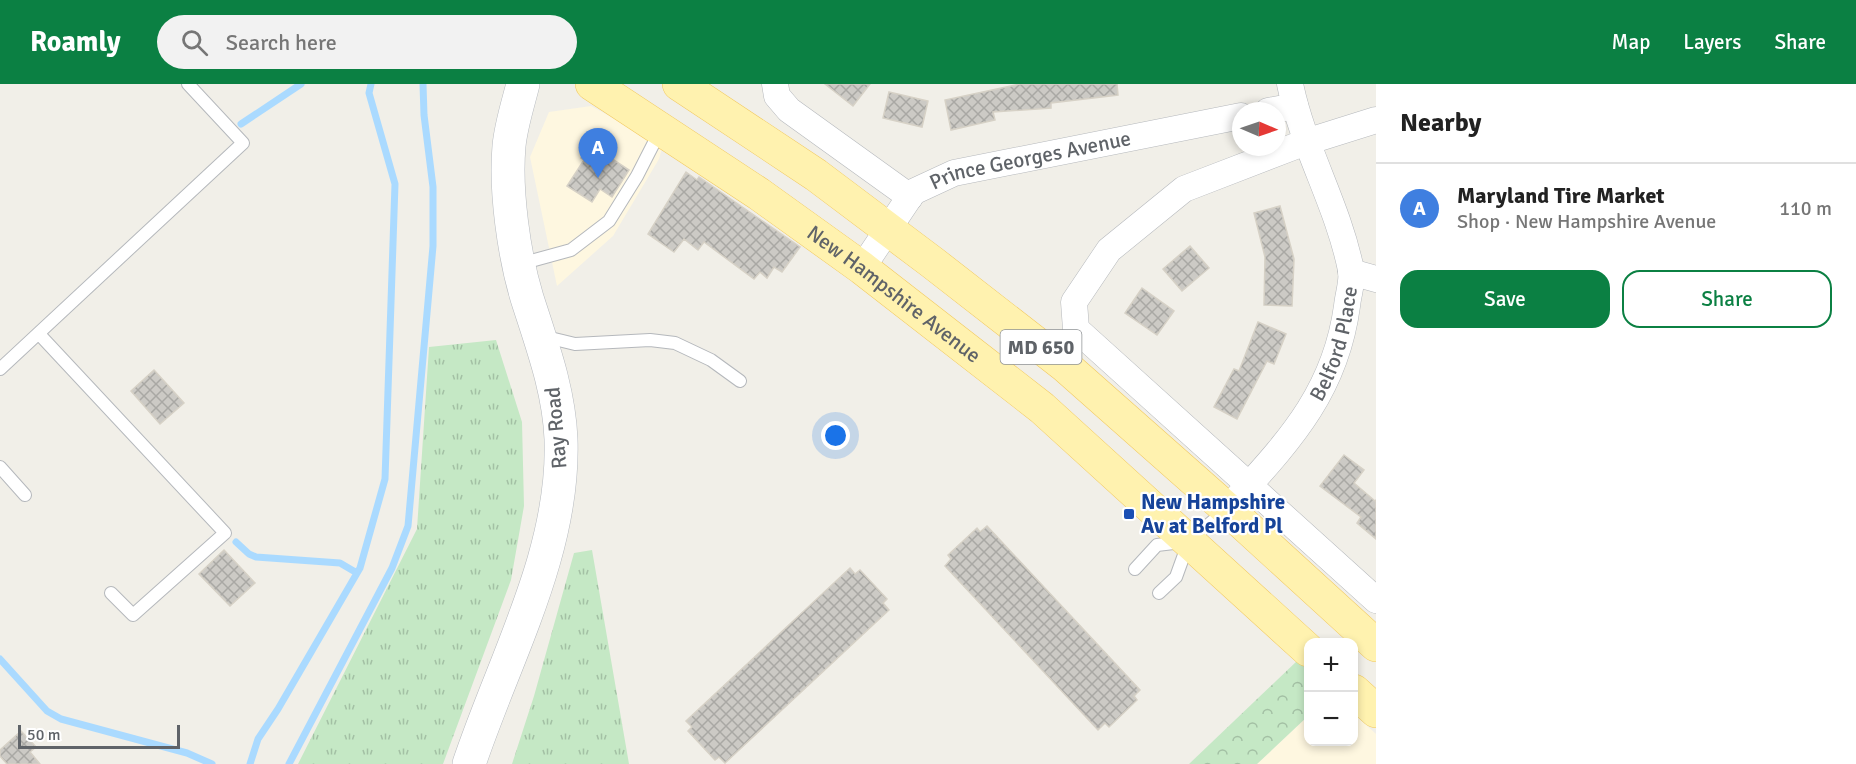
<!DOCTYPE html>
<meta charset="utf-8">
<style>
:root{--surface:#fff;--page:#f2f2f2;--text:#222;--muted:#767676;--line:#e0e0e0;--accent:#0b8043}
body{margin:0;font-family:Signika,sans-serif;background:var(--page);color:var(--text)}
.controls{position:absolute;right:18px;bottom:18px;display:grid;overflow:hidden;border-radius:12px;box-shadow:0 3px 9px #0003}
.controls button{width:54px;height:54px;display:grid;place-items:center;padding:0;border:0;border-bottom:2px solid var(--line);background:var(--surface);color:var(--text);font:30px sans-serif}
.compass{position:absolute;left:1232px;top:18px;width:54px;height:54px;border-radius:50%;background:var(--surface);box-shadow:0 3px 9px #0003;rotate:92deg}
.scale{position:absolute;left:18px;bottom:15px;width:162px;box-sizing:border-box;padding-left:6px;border:3px solid #5f6368;border-top:0;font-size:16px;line-height:21px;white-space:nowrap;color:#5f6368;-webkit-text-stroke:4px #fff;paint-order:stroke}
.you{position:absolute;left:836px;top:352px;width:21px;height:21px;margin:-15px;border:4px solid #fff;border-radius:50%;background:#1a73e8;box-shadow:0 0 0 9px #1a73e833}
.badge{display:grid;place-items:center;width:39px;height:39px;border-radius:50%;background:var(--accent);color:#fff;font-size:20px;font-weight:700}
.pin{position:absolute;translate:-50% -50px;filter:drop-shadow(0 2px 3px #0008)}
.pin::after{content:'';position:absolute;top:32px;width:21px;height:18px;background:inherit;clip-path:polygon(0 0,100% 0,50% 100%)}
.list{margin:0;padding:0;list-style:none}
h2{display:flex;justify-content:space-between;align-items:center;height:78px;margin:0;padding:0 24px;font-size:26px}
h2 small{font-size:20px;font-weight:400;color:var(--muted)}
.list li{display:grid;grid-template-columns:39px 1fr auto;gap:18px;align-items:center;box-sizing:border-box;height:90px;padding:0 24px;border-top:2px solid var(--line)}
.list b{display:block;font-size:22px;white-space:nowrap}
.list p{margin:0;font-size:20px;white-space:nowrap;color:var(--muted)}
.list em{font-size:20px;font-style:normal;color:var(--muted)}
.actions{display:flex;gap:12px;padding:18px 24px}
.actions a{flex:1;padding:14px 0;border:2px solid var(--accent);border-radius:18px;text-align:center;font-size:21px;color:var(--accent)}
.actions .main{background:var(--accent);color:#fff}
.icon{flex:none;width:33px;height:33px;fill:none;stroke:currentColor;stroke-width:2;stroke-linecap:round;stroke-linejoin:round}
.map{position:relative;flex:none;width:1376px;height:680px;overflow:hidden}
header{display:flex;align-items:center;gap:36px;box-sizing:border-box;height:84px;padding:0 30px;background:var(--accent);color:#fff}
header strong{font-size:28px}
nav{display:flex;gap:33px;margin-inline-start:auto;font-size:21px}
.search{width:420px;height:54px;background:var(--page);display:flex;align-items:center;gap:15px;box-sizing:border-box;padding:0 21px;border-radius:33px;color:var(--muted);font-size:22px}
main{display:flex}
aside{flex:1;background:var(--surface)}
.map>svg:first-child{display:block}
.commercial{fill:#fef7e0}
.grass{fill:url(#grass-tufts)}
.forest{fill:url(#forest-crowns)}
.lines{fill:none;stroke-linecap:round;stroke-linejoin:round}
.stream{stroke:#aadaff;stroke-width:7}
.building{fill:url(#building-cross-hatch);stroke:#d6d1c6;stroke-width:1.5}
.lane-casing{stroke:#b5b8bc;stroke-width:14}
.street-casing{stroke:#b5b8bc;stroke-width:27}
.secondary-casing{stroke:#b6babf;stroke-width:34}
.primary-casing{stroke:#f2c960;stroke-width:34}
.lane{stroke:#fff;stroke-width:12}
.street{stroke:#fff;stroke-width:26}
.secondary{stroke:#fff;stroke-width:33}
.primary{stroke:#fff2af;stroke-width:33}
.transit-dot{fill:#1a4fb4;stroke:#fff;stroke-width:2}
.labels{text-anchor:middle;dominant-baseline:central;stroke-width:4.5;stroke-linejoin:round;paint-order:stroke}
.shield{fill:#fff;stroke:#8f9295;stroke-width:1.5}
.shield-label{font-size:20px;font-weight:bold;fill:#5f6368}
.street-label{font-size:21px;fill:#5f6368;stroke:#fff}
.transit-label{font-size:21px;font-weight:bold;fill:#164399;stroke:#fff;text-anchor:start}
</style>
<header>
<strong>Roamly</strong>
<div class="search"><svg class="icon" aria-label="search" viewBox="0 0 24 24"><circle cx="10" cy="10" r="6"/><path d="M15 15l6 6"/></svg>Search here</div>
<nav><a>Map</a><a>Layers</a><a>Share</a></nav>
</header>
<main>
<div class="map">
<svg width="1376" height="680" viewBox="0 0 1376 680">
<defs>
<pattern id="grass-tufts" width="24" height="20" patternUnits="userSpaceOnUse" patternTransform="scale(1.5)"><rect width="24" height="20" fill="#c5e8c5"/><path d="M3 7l-1-3M5 7V3M7 7l1-3M15 17l-1-3M17 17v-4M19 17l1-3" fill="none" stroke="#a3c0a4"/></pattern>
<pattern id="forest-crowns" width="20" height="18" patternUnits="userSpaceOnUse" patternTransform="scale(1.5)"><rect width="20" height="18" fill="#c5e8c5"/><path d="M2 6a3 3 0 1 1 6 0M12 15a3 3 0 1 1 6 0" fill="none" stroke="#a3c0a4"/></pattern>
<pattern id="building-cross-hatch" width="8" height="8" patternUnits="userSpaceOnUse" patternTransform="scale(1.5)"><rect width="8" height="8" fill="#cccac5"/><path d="M0 0l8 8M0 8l8-8" fill="none" stroke="#a9a8a4"/></pattern>
</defs>
<rect width="100%" height="100%" fill="#f1efe8"/>
<path class="commercial" d="M591 22 663 61 659 75 613 152 557 202 530 73 549 28Z
M1354 630 1376 650V680H1257L1308 632V658H1354Z"/>
<path class="grass" d="M496 256 522 338 524 422 511 496 443 680H298L417 445 429 263Z
M592 466 629 680H512L534 612 574 469Z"/>
<path class="forest" d="M1298 576 1308 587V632L1257 680H1189Z"/>
<g class="lines">
<path class="stream" d="M241 40 301 0
M236 458 249 470 256 473 340 479 357 489
M0 575 47 627 61 635 187 669 212 680
M250 680 258 655 278 625 360 484 385 395 395 100 369 9 371 0
M289 680 392 484 408 442 433 162V103L424 31 423 0"/>
</g>
<path class="building" d="M825 0H870L853 22Z
M1020 0H1117L1118 11 1051 19V24L993 28 995 36 951 46 945 16Z
M889 8 928 17 922 43 883 34Z
M594 63 629 86 612 113 600 105 592 118 567 102 584 76 581 74 587 64Z
M686 88 697 96 699 93 800 163 782 188 774 183 767 194 760 188 754 195 704 158 698 166 684 155 674 168 648 150Z
M1280 122 1294 175 1292 222 1264 221 1265 173 1254 129Z
M1190 162 1209 184 1182 207 1163 185Z
M1142 204 1174 227 1157 251 1125 229Z
M1258 238 1286 250 1274 280 1267 277 1237 335 1214 323 1234 285 1239 287Z
M154 286 184 319 160 340 131 307Z
M1344 371 1364 386 1354 399 1375 417 1376 416V455L1357 439 1361 433 1320 402Z
M987 442 1140 606 1134 612 1137 616 1109 643 1105 639 1098 646 945 482 951 475 948 471 977 444 980 448Z
M224 466 255 499 230 522 199 490Z
M850 484 855 490 860 486 887 515 883 519 889 526 725 679 719 673 715 676 688 647 692 643 686 637Z
M21 647 36 663 30 668 40 680H7L0 672V666Z"/>
<g class="lines">
<g class="lane-casing">
<path id="lane" d="M520 180 571 166 609 137 637 92 660 47
M39 250 225 449 133 531 111 509
M542 252 575 260 650 256 675 259 711 276 740 297
M0 285 243 59 188 0
M0 383 25 411
M1135 485 1157 461 1182 458
M1159 509 1176 493 1189 457 1226 426"/>
</g>
<g class="street-casing">
<g id="street">
<path d="M775 0 777 12 789 26 910 113"/>
<path d="M1268 27 1295 22"/>
<path d="M1376 36 1306 58 1184 105 1109 166 1074 218 1076 245 1376 516"/>
<path id="s1" d="M862 184 913 108 954 89 1241 32"/>
<path d="M1351 188 1376 195"/>
<path id="s2" d="M1239 412C1293 353 1336 304 1347 222 1348 211 1353 197 1351 186 1338 121 1303 64 1290 0"/>
</g>
</g>
<g class="secondary-casing">
<path id="secondary" d="M469 680C504 575 565 468 561 355 559 306 542 261 527 214 514 171 505 107 509 62 511 41 518 20 523 0"/>
</g>
<g class="primary-casing">
<g id="primary">
<path id="s3" d="M592 0 759 110 862 184 1042 324 1308 566"/>
<path d="M679 0 816 91 933 179 1064 281 1227 425 1376 561"/>
<path d="M1354 607 1376 627"/>
</g>
</g>
<use href="#lane" class="lane"/>
<use href="#street" class="street"/>
<use href="#secondary" class="secondary"/>
<use href="#primary" class="primary"/>
</g>
<rect class="transit-dot" x="1123" y="424" width="12" height="12" rx="3"/>
<g class="labels">
<rect class="shield" x="1000.5" y="246" width="81" height="34" rx="4.5"/>
<g class="shield-label">
<text x="1041" y="263">MD 650</text>
</g>
<g class="street-label">
<text stroke="none"><textPath href="#s1" startOffset="214">Prince Georges Avenue</textPath></text>
<text stroke="none"><textPath href="#s3" startOffset="368">New Hampshire Avenue</textPath></text>
<text stroke="none"><textPath href="#s2" startOffset="183">Belford Place</textPath></text>
<text transform="translate(556 344) rotate(-95)">Ray Road</text>
</g>
<g class="transit-label">
<text x="1141" y="418">New Hampshire<tspan x="1141" dy="24">Av at Belford Pl</tspan></text>
</g>
</g>
</svg>
<div class="controls">
<button>+</button>
<button>−</button>
</div>
<svg class="compass" viewBox="-18 -18 36 36"><path d="M0-13l5 13h-10z" fill="#e53935"/><path d="M0 13l5-13h-10z" fill="#767676"/></svg>
<div class="scale">50 m</div>
<div class="you"></div>
<div class="pin badge" style="left:598px;top:94px;background:#3f7fe0">A</div>
</div>
<aside>
<h2>Nearby<small></small></h2>
<ul class="list">
<li><span class="badge" style="background:#3f7fe0">A</span><div><b>Maryland Tire Market</b><p>Shop · New Hampshire Avenue</p></div><em>110 m</em></li>
</ul>
<div class="actions"><a class="main">Save</a><a>Share</a></div>
</aside>
</main>
